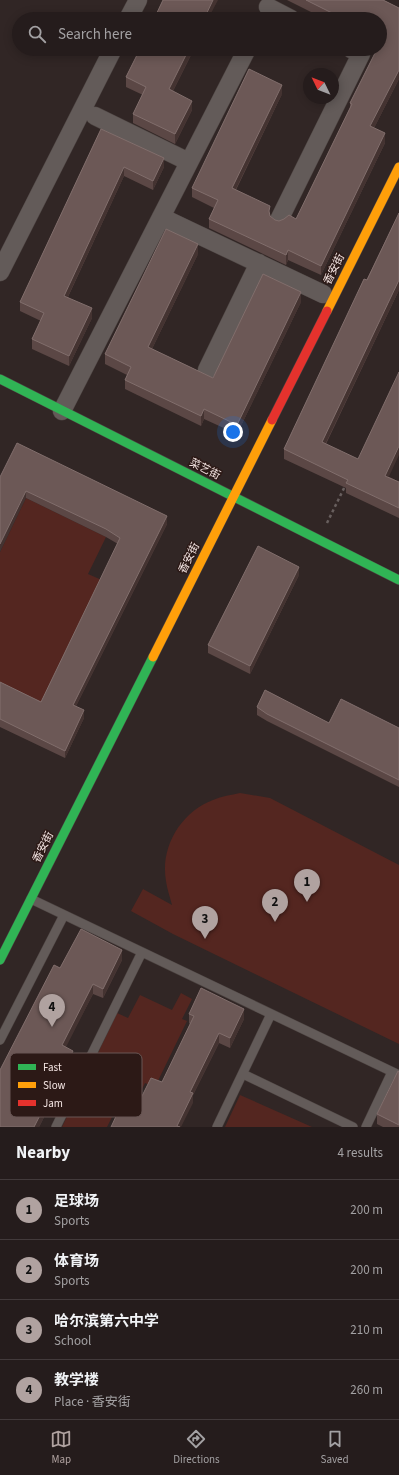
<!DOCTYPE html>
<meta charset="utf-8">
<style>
:root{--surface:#251c1c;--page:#2d2525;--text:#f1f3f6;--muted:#a3a1a3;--line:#423a3b;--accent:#b0a2a0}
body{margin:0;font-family:"Source Sans 3","Noto Sans SC",sans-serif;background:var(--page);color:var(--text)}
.compass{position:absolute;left:303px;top:68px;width:36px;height:36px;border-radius:50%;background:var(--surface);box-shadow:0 2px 10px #0003;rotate:313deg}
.you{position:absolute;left:233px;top:432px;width:14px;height:14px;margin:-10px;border:3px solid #fff;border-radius:50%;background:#1a73e8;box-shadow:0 0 0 6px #1a73e833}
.badge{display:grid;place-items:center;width:26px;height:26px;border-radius:50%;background:var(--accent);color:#111;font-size:13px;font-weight:700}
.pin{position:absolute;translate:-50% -33px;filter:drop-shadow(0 1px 2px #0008)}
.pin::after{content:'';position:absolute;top:21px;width:14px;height:12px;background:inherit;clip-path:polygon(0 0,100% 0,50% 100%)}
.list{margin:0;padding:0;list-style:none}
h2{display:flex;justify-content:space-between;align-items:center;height:52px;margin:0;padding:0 16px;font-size:17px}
h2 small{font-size:13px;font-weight:400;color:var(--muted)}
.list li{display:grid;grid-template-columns:26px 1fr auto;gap:12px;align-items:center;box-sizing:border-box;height:60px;padding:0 16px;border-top:1px solid var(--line)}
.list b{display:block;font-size:15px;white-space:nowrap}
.list p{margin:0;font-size:13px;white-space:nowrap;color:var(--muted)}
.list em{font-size:13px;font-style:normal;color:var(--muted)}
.icon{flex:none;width:22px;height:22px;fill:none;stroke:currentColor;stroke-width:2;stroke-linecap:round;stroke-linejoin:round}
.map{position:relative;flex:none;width:399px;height:1127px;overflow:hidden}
.search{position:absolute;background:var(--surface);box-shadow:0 2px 10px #0003;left:12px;right:12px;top:12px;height:44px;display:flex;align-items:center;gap:10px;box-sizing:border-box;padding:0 14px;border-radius:22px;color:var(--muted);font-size:15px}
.sheet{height:292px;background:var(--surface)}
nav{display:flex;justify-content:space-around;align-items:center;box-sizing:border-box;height:56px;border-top:1px solid var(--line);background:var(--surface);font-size:11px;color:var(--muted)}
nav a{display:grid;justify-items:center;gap:2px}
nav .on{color:var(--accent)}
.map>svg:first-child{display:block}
.green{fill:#542620}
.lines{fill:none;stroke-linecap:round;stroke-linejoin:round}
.lane-casing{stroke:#4c4341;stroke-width:10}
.street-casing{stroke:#4c4341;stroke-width:19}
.fast-casing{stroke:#4c4341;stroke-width:10}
.slow-casing{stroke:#4c4341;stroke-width:10}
.jam-casing{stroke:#4c4341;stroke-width:10}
.path{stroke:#685f5e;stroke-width:2.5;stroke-dasharray:3 3;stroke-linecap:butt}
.lane{stroke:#635b59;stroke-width:9}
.street{stroke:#635b59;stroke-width:18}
.fast{stroke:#30b455;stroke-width:9}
.slow{stroke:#ff9f0a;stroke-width:9}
.jam{stroke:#e5322d;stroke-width:9}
.wall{fill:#5b4745}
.shaded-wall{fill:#443331}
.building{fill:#6c5856;stroke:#816e6c}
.labels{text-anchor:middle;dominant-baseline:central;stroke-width:3;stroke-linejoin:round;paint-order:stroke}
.street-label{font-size:11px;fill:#f4e5e3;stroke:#2c1916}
.key{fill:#2c1916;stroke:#685654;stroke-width:1}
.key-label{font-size:11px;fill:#f4e5e3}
</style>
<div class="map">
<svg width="399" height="1127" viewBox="0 0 399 1127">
<rect width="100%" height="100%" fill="#312625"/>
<path class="green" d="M26 498 106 537 88 574 104 581 54 716 0 690V552Z
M240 793 270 798 399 865V1044L173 934 131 911 143 889 172 905C170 897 167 889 166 881 160 847 181 812 213 800 222 796 231 795 240 793Z
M181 993 192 999 182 1019 187 1021 155 1087 145 1083 133 1107 120 1101 107 1127H62L117 1013 128 1018 140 995 172 1010Z
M240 1095 312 1127H225Z"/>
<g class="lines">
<g class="lane-casing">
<path id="lane" d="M31 899 399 1075
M0 1040 64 915
M243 1074 353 1127
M56 1127 142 952
M217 1127 271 1014
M366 1127 392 1072"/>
</g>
<g class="street-casing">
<path id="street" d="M268 7 291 19
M128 19 138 0
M95 116 189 162
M161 217 323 294
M279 220 361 54 351 49
M0 272 113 49
M207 370 259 263
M62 411 247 49"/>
</g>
<g class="fast-casing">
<path id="fast" d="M0 379 399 580
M0 960 153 657"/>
</g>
<g class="slow-casing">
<path id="slow" d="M327 311 399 167
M153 657 272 420"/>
</g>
<g class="jam-casing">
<path id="jam" d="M272 420 327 311"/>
</g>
<path class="path" d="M327 523 346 484"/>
<use href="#lane" class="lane"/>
<use href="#street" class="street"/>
<use href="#fast" class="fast"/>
<use href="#slow" class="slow"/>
<use href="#jam" class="jam"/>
</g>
<path class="wall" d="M287 0H383L399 8V79L374 128 385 143 321 275 288 260 286 265 209 228V219L214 208 192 197V188L282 94 236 190 270 214V216L275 220 279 221 296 219 350 108V103L380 49V19H325Z
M140 49H194L173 91 192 110 175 144 133 123V114L143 95 126 87V77Z
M101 129 164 167 153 190 124 176 68 297 92 318 69 366 32 349V339L41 321 20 311V302Z
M399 213V290L326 444 399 482V518L346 493V488L284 459V449Z
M198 254 152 349 213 378 301 302 237 434 204 419 201 426 125 389V380L127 375 105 364V354Z
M0 477 167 524 76 706 84 718 65 758 0 727V682L41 702 118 544 106 537 26 498Z
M299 575 250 674 208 653V645Z
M257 707 329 723 399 728V787L267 721 257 715Z
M122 960 103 998 93 994 65 1047 73 1061 39 1127H0L60 968Z
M189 1014 244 1019 230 1048 219 1043 193 1095V1103L139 1102 162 1082 190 1024 189 1023Z
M399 1072V1127H383L377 1124V1114Z"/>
<path class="shaded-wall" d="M213 0H218L208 19H204Z
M189 49H194L169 99V89Z
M399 70V79L370 136V126Z
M282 85V94L232 197V188Z
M192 101V110L175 144V134Z
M385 133V143L321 275V266Z
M164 158V167L153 190V181Z
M124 167V176L64 305V296Z
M198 244V254L148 357V347Z
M288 250V260L286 265V255Z
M399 280V290L322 451V442Z
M301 292V302L237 434V425Z
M92 308V318L69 366V356Z
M204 409V419L201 426V416Z
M399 446V455L385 485V476Z
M26 491V498L0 552V544Z
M167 516V524L73 712V705Z
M299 567V575L250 674V666Z
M84 710V718L65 758V751Z
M122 950V960L103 998V989Z
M93 984V994L62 1055V1045Z
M244 1009V1019L230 1048V1038Z
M219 1033V1043L193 1095V1103L181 1127H177L190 1092Z
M73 1051V1061L39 1127H34Z"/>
<path class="building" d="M163 0H213L204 19H154Z
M306 0H383L399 8V70L370 126 385 133 321 266 288 250 286 255 209 219 218 200 192 188 249 69 282 85 232 188 270 206 269 211 270 216 275 220 279 221 284 219 289 215 296 219 352 104 350 103 377 49H380V44L383 39 380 37V19H344Z
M140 49H189L169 89 192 101 175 134 133 114 146 87 126 77Z
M101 129 164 158 153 181 124 167 64 296 92 308 69 356 32 339 44 313 20 302Z
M399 213V280L322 442 358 459 399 372V446L385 476 399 482V508L346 483 348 480 284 449 364 279 367 280Z
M166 229 198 244 148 347 213 378 263 274 301 292 237 425 204 409 201 416 125 380 131 367 105 354Z
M17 443 167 516 73 705 84 710 65 751 0 719V682L41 702 120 538 106 529 26 491 0 544V477Z
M258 546 299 567 250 666 208 645Z
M265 690 329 723 341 699 399 728V780L267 714 257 707Z
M81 929 122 950 103 989 93 984 62 1045 73 1051 34 1127H0V1070L54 965 60 968Z
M201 988 244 1009 230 1038 219 1033 190 1092 193 1093 177 1126 180 1127H111L126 1095 139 1102 151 1078 162 1082 194 1016 189 1014Z
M398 1071 399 1072V1125L377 1114Z"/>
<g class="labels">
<g class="street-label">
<text transform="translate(334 269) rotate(-63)">香安街</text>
<text transform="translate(205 469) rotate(27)">菜艺街</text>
<text transform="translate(189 558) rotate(-63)">香安街</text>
<text transform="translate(43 847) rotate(-63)">香安街</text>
</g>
</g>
<rect x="10" y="1053" width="132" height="64" rx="6" class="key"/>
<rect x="18" y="1064" width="18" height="6" fill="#30b455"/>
<rect x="18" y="1082" width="18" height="6" fill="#ff9f0a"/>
<rect x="18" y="1100" width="18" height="6" fill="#e5322d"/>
<g class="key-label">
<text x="43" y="1071">Fast</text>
<text x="43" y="1089">Slow</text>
<text x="43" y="1107">Jam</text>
</g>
</svg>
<svg class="compass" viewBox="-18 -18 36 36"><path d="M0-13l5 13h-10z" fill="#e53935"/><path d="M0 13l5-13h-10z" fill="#a3a1a3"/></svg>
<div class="you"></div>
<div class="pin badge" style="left:307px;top:902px">1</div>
<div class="pin badge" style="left:275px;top:922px">2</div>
<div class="pin badge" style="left:205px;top:939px">3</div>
<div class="pin badge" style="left:52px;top:1027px">4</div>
<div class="search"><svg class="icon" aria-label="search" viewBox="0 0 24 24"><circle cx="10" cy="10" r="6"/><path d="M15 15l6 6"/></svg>Search here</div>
</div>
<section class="sheet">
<h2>Nearby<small>4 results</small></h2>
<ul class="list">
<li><span class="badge">1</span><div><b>足球场</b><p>Sports</p></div><em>200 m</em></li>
<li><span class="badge">2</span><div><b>体育场</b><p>Sports</p></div><em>200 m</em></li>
<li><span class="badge">3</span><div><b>哈尔滨第六中学</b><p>School</p></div><em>210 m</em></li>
<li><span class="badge">4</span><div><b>教学楼</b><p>Place · 香安街</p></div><em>260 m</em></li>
</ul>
</section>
<nav>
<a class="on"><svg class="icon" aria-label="map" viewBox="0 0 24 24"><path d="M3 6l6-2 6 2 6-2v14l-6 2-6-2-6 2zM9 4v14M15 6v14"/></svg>Map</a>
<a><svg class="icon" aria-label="directions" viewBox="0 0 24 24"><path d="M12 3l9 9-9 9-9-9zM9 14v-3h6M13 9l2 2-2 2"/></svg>Directions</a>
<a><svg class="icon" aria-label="saved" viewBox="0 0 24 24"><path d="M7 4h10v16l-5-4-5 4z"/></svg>Saved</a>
</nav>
